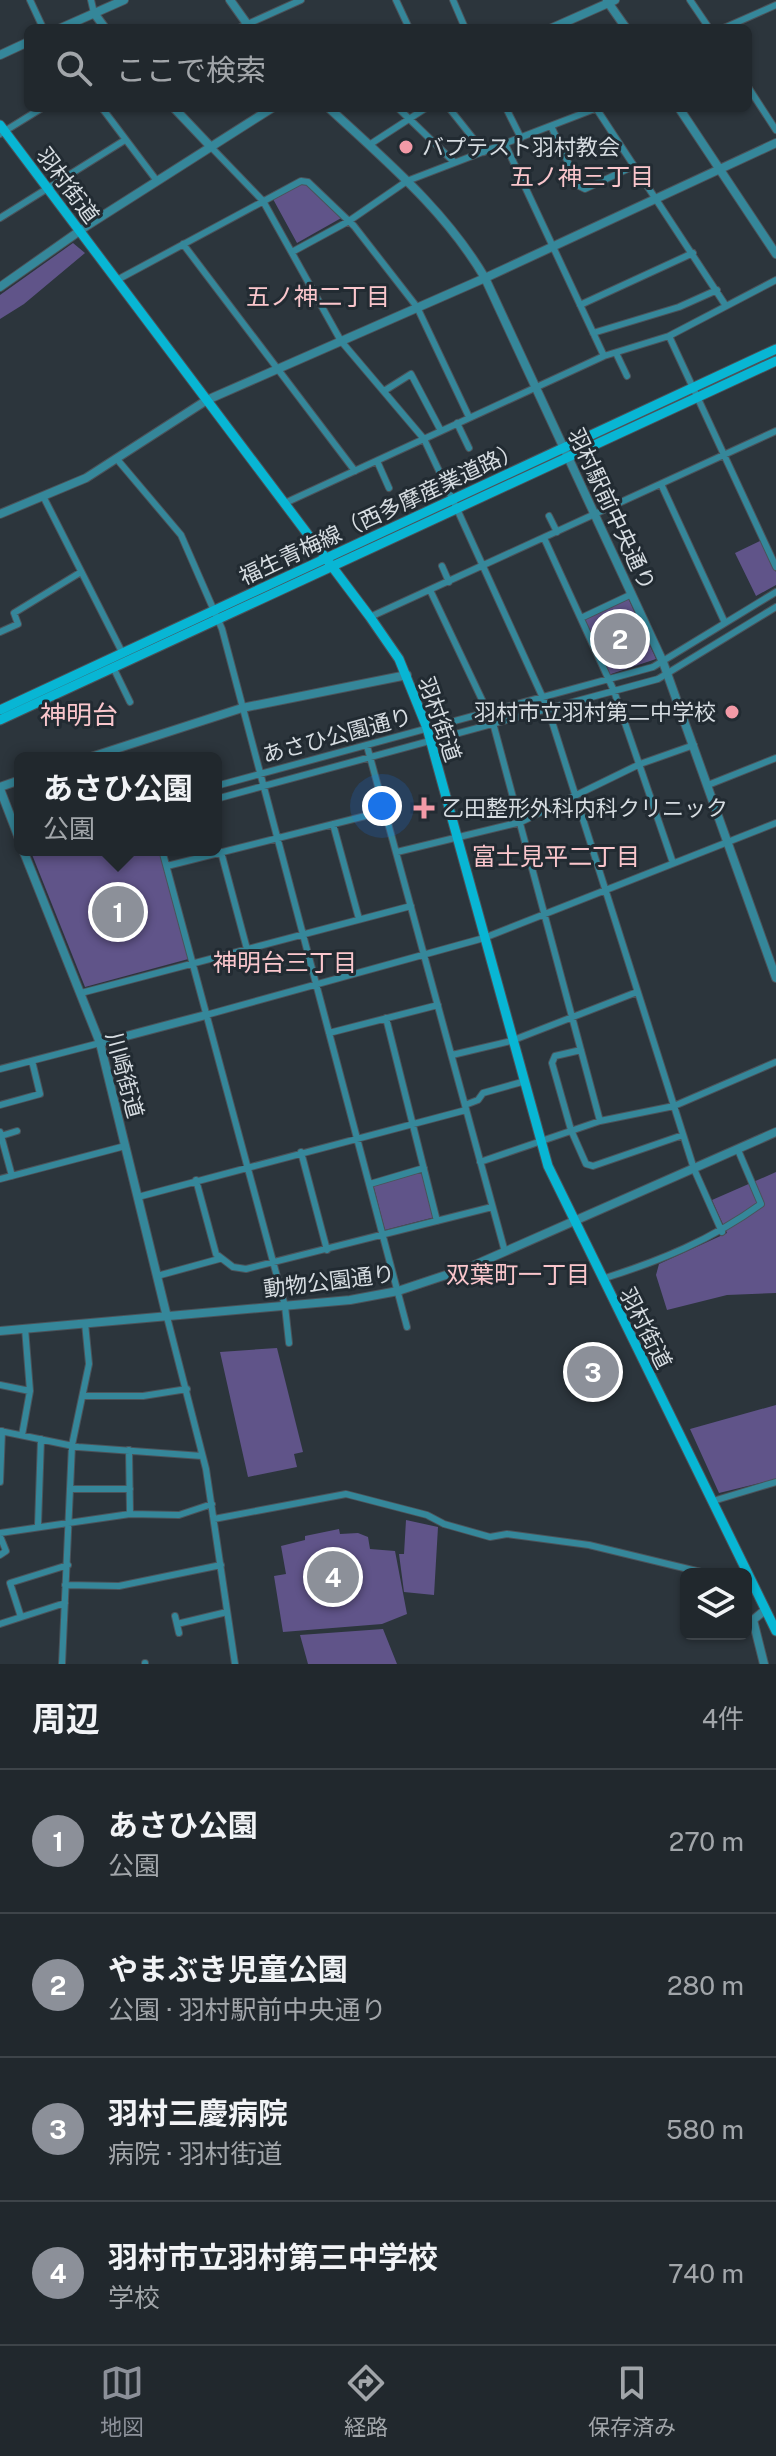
<!DOCTYPE html>
<html lang="ja">
<meta charset="utf-8">
<style>
:root{--surface:#21282d;--page:#2d3439;--text:#f1f3f6;--muted:#a2a6aa;--line:#3e4449;--accent:#8c9099}
body{margin:0;font-family:"Public Sans","Noto Sans JP",sans-serif;background:var(--page);color:var(--text)}
.controls{position:absolute;right:24px;bottom:24px;display:grid;overflow:hidden;border-radius:12px;box-shadow:0 2px 6px #0004}
.controls button{width:72px;height:72px;display:grid;place-items:center;padding:0;border:0;border-bottom:2px solid var(--line);background:var(--surface);color:var(--text);font:40px sans-serif}
.you{position:absolute;left:382px;top:806px;width:28px;height:28px;margin:-20px;border:6px solid #fff;border-radius:50%;background:#1a73e8;box-shadow:0 0 0 12px #1a73e833}
.badge{display:grid;place-items:center;width:52px;height:52px;border-radius:50%;background:var(--accent);color:#fff;font-size:26px;font-weight:700}
.pin{position:absolute;translate:-50% -50%;border:4px solid #fff;box-shadow:0 2px 8px #0006}
.popup{position:absolute;left:14px;top:752px;width:208px;height:104px;box-sizing:border-box;display:grid;place-content:center;border-radius:12px;background:var(--surface);filter:drop-shadow(0 2px 6px #0005);font-size:26px;white-space:nowrap;color:var(--muted)}
.popup b{font-size:30px;color:var(--text)}
.popup::after{content:'';position:absolute;left:50%;top:100%;margin-left:-16px;border:16px solid transparent;border-top-color:var(--surface)}
.list{margin:0;padding:0;list-style:none}
h2{display:flex;justify-content:space-between;align-items:center;height:104px;margin:0;padding:0 32px;font-size:34px}
h2 small{font-size:26px;font-weight:400;color:var(--muted)}
.list li{display:grid;grid-template-columns:52px 1fr auto;gap:24px;align-items:center;box-sizing:border-box;height:144px;padding:0 32px;border-top:2px solid var(--line)}
.list b{display:block;font-size:30px;white-space:nowrap}
.list p{margin:0;font-size:26px;white-space:nowrap;color:var(--muted)}
.list em{font-size:26px;font-style:normal;color:var(--muted)}
.icon{flex:none;width:44px;height:44px;fill:none;stroke:currentColor;stroke-width:2;stroke-linecap:round;stroke-linejoin:round}
.map{position:relative;flex:none;width:776px;height:1664px;overflow:hidden}
.search{position:absolute;background:var(--surface);box-shadow:0 2px 6px #0004;left:24px;right:24px;top:24px;height:88px;display:flex;align-items:center;gap:20px;box-sizing:border-box;padding:0 28px;border-radius:12px;color:var(--muted);font-size:30px}
.sheet{height:680px;background:var(--surface)}
nav{display:flex;justify-content:space-around;align-items:center;box-sizing:border-box;height:112px;border-top:2px solid var(--line);background:var(--surface);font-size:22px;color:var(--muted)}
nav a{display:grid;justify-items:center;gap:4px}
nav .on{color:var(--accent)}
.map>svg:first-child{display:block}
.green{fill:#605489}
.lines{fill:none;stroke-linecap:round;stroke-linejoin:round}
.minor-casing{stroke:#4b535a;stroke-width:8}
.tertiary-casing{stroke:#4b535a;stroke-width:10}
.secondary-casing{stroke:#4b535a;stroke-width:11}
.minor{stroke:#35879a;stroke-width:6}
.tertiary{stroke:#35879a;stroke-width:8}
.secondary{stroke:#08b6d4;stroke-width:9}
.poi-dot{fill:#f39aa7;stroke:#222b32;stroke-width:3}
.labels{text-anchor:middle;dominant-baseline:central;stroke-width:6;stroke-linejoin:round;paint-order:stroke}
.poi-label{font-size:22px;fill:#d6dce1;stroke:#222b32;text-anchor:start}
.street-label{font-size:22px;fill:#d6dce1;stroke:#222b32}
.neighbourhood-label{font-size:24px;fill:#fac6cc;stroke:#222b32}
.quarter-label{font-size:26px;fill:#fac6cc;stroke:#222b32}
</style>
<div class="map">
<svg width="776" height="1664" viewBox="0 0 776 1664">
<rect width="100%" height="100%" fill="#2c353c"/>
<path class="green" d="M309 182 343 217 297 243 273 199 298 184Z
M73 243 85 253 24 304 0 319V295Z
M762 540 776 572V585L756 596 735 553Z
M628 598 656 659 608 675 584 618Z
M38 850H163L192 958 85 987 31 852Z
M423 1170 435 1217 385 1230 373 1184Z
M776 1172V1293L727 1295 667 1310 656 1275 659 1264 727 1233 712 1200Z
M277 1348 303 1452 294 1454 297 1467 248 1477 220 1352Z
M776 1405V1479L719 1493 690 1429Z
M406 1520 438 1527 434 1595 404 1592 399 1554H404Z
M339 1529 340 1534 358 1533 368 1537 370 1549 395 1551 407 1614 382 1624 283 1632 274 1576 286 1574 281 1546 305 1540V1536Z
M383 1629 397 1664H308L300 1635Z"/>
<g class="lines">
<g class="minor-casing">
<path id="minor" d="M30 0 43 28
M91 0 94 13
M396 0 409 28
M453 0 465 28
M690 0 709 28
M239 28 301 0
M724 28 776 5
M748 87 776 130
M102 108 157 181
M398 108 454 162
M449 108 484 152
M506 108 521 138
M596 108 726 306
M551 126 579 186 585 189 634 166
M0 134 42 108
M505 144 604 356
M369 145 426 108
M211 147 263 201 341 341 424 439 457 509 548 709 694 1169 722 1232
M0 218 125 140
M183 244 355 471
M292 252 349 221 407 181 597 108
M117 280 301 181 308 182 354 226 417 307 469 417
M580 305 693 253
M593 333 679 307 717 290
M669 336 776 567
M616 353 627 376
M384 391 411 374 441 431
M457 423 469 448
M116 458 181 535 222 629 407 1327
M377 461 389 488
M661 484 725 623
M43 496 123 654
M285 503 604 356 669 336 776 280
M549 516 557 532
M544 538 614 691 673 863
M442 566 449 582
M430 590 493 723 600 1121
M370 617 776 431
M581 618 632 594
M0 632 18 624 14 613 81 572
M113 667 130 702
M367 746 505 1252
M708 785 776 758
M216 786 653 667 776 592
M216 799 658 679 776 607
M333 824 359 919
M162 850 285 1306 289 1343
M221 852 247 949
M397 852 521 822 640 764 694 745
M167 866 385 811
M81 993 411 906
M206 1015 484 938 776 823
M386 1018 437 1221
M329 1033 438 1005
M581 1050 555 1056 552 1063 571 1130 586 1164 593 1166 683 1135
M452 1055 511 1041 637 992
M0 1069 100 1043
M0 1105 40 1094 32 1061
M465 1105 478 1100 483 1093 522 1082
M0 1132 12 1176
M1 1136 17 1131
M301 1152 327 1250
M480 1162 600 1121 674 1106 776 1062
M0 1179 125 1146
M196 1180 216 1254 233 1267 246 1269 492 1207
M370 1184 424 1168
M138 1197 466 1110
M157 1276 219 1259
M602 1279C660 1261 711 1240 761 1204L738 1150
M167 1317 206 1469 235 1664
M0 1385 30 1391
M83 1396H143L187 1389
M0 1431 78 1447 202 1456
M22 1435 30 1391 25 1328
M129 1450 130 1514
M0 1482 2 1431
M70 1489H130
M713 1501 776 1482
M214 1519 346 1494 427 1515 444 1524 490 1537 507 1534 589 1545 709 1574
M38 1525 41 1439
M0 1533 130 1514 179 1515 212 1504
M0 1536 6 1551 0 1555
M65 1585 119 1586 221 1565
M175 1616 179 1633
M21 1617 10 1583 68 1565
M0 1624 65 1603
M177 1624 227 1612
M145 1663V1664
M62 1664 72 1445 89 1364 85 1323"/>
</g>
<g class="tertiary-casing">
<path id="tertiary" d="M230 0 250 28
M607 1 626 28
M94 13 105 28
M61 28 124 0
M552 28 615 0
M0 55 28 42
M174 108 211 147
M329 108C386 161 445 210 485 278L663 662 776 978
M679 108 776 254
M0 287 88 225 272 108
M0 514 86 478 207 400 485 278 776 143
M88 758 242 708 407 675
M0 787 20 780
M0 789 20 841
M23 850 100 1043 167 1317
M100 1043 206 1015
M0 1331 350 1300 398 1291 470 1267 776 1132
M764 1664 753 1620 765 1610"/>
</g>
<g class="secondary-casing">
<path id="secondary" d="M0 125 370 617 399 659 427 728 548 1166 776 1631
M0 710 776 349
M0 720 776 361"/>
</g>
<use href="#minor" class="minor"/>
<use href="#tertiary" class="tertiary"/>
<use href="#secondary" class="secondary"/>
</g>
<g class="poi-dot">
<circle cx="406" cy="147" r="8"/>
<circle cx="732" cy="712" r="8"/>
<path d="M420 796h8v8h8v8h-8v8h-8v-8h-8v-8h8z"/>
</g>
<g class="labels">
<g class="poi-label">
<text x="422" y="147">バプテスト羽村教会</text>
<text x="716" y="712" text-anchor="end">羽村市立羽村第二中学校</text>
<text x="442" y="808">乙田整形外科内科クリニック</text>
</g>
<g class="street-label">
<text transform="translate(68 185) rotate(53)">羽村街道</text>
<text transform="translate(612 509) rotate(65)">羽村駅前中央通り</text>
<text transform="translate(380 513) rotate(-25)">福生青梅線（西多摩産業道路）</text>
<text transform="translate(440 719) rotate(71)">羽村街道</text>
<text transform="translate(337 735) rotate(-15)">あさひ公園通り</text>
<text transform="translate(125 1075) rotate(75)">川崎街道</text>
<text transform="translate(329 1281) rotate(-7)">動物公園通り</text>
<text transform="translate(646 1328) rotate(63)">羽村街道</text>
</g>
<g class="neighbourhood-label">
<text x="582" y="176">五ノ神三丁目</text>
<text x="318" y="296">五ノ神二丁目</text>
<text x="556" y="856">富士見平二丁目</text>
<text x="285" y="962">神明台三丁目</text>
<text x="518" y="1274">双葉町一丁目</text>
</g>
<g class="quarter-label">
<text x="79" y="714">神明台</text>
</g>
</g>
</svg>
<div class="controls">
<button><svg class="icon" aria-label="layers" viewBox="0 0 24 24"><path d="M12 4l9 5-9 5-9-5zM3 14l9 5 9-5"/></svg></button>
</div>
<div class="you"></div>
<div class="pin badge" style="left:118px;top:912px">1</div>
<div class="popup"><b>あさひ公園</b>公園</div>
<div class="pin badge" style="left:620px;top:639px">2</div>
<div class="pin badge" style="left:593px;top:1372px">3</div>
<div class="pin badge" style="left:333px;top:1577px">4</div>
<div class="search"><svg class="icon" aria-label="search" viewBox="0 0 24 24"><circle cx="10" cy="10" r="6"/><path d="M15 15l6 6"/></svg>ここで検索</div>
</div>
<section class="sheet">
<h2>周辺<small>4件</small></h2>
<ul class="list">
<li><span class="badge">1</span><div><b>あさひ公園</b><p>公園</p></div><em>270 m</em></li>
<li><span class="badge">2</span><div><b>やまぶき児童公園</b><p>公園 · 羽村駅前中央通り</p></div><em>280 m</em></li>
<li><span class="badge">3</span><div><b>羽村三慶病院</b><p>病院 · 羽村街道</p></div><em>580 m</em></li>
<li><span class="badge">4</span><div><b>羽村市立羽村第三中学校</b><p>学校</p></div><em>740 m</em></li>
</ul>
</section>
<nav>
<a class="on"><svg class="icon" aria-label="map" viewBox="0 0 24 24"><path d="M3 6l6-2 6 2 6-2v14l-6 2-6-2-6 2zM9 4v14M15 6v14"/></svg>地図</a>
<a><svg class="icon" aria-label="directions" viewBox="0 0 24 24"><path d="M12 3l9 9-9 9-9-9zM9 14v-3h6M13 9l2 2-2 2"/></svg>経路</a>
<a><svg class="icon" aria-label="saved" viewBox="0 0 24 24"><path d="M7 4h10v16l-5-4-5 4z"/></svg>保存済み</a>
</nav>
